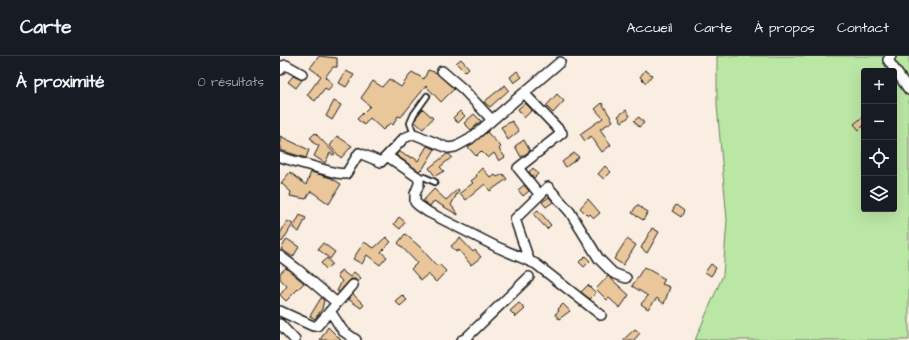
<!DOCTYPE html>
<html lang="fr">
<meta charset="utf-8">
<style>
:root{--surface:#171b24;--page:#20242c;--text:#f1f3f6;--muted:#9ea1a6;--line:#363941}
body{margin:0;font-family:"Architects Daughter",sans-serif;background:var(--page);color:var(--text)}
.controls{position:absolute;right:12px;top:12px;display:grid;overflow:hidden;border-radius:4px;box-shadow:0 4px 16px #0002}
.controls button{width:36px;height:36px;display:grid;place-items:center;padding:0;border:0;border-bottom:1px solid var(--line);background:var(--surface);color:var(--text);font:20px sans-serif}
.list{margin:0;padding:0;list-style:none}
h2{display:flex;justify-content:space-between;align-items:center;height:52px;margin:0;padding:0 16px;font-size:17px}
h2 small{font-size:13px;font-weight:400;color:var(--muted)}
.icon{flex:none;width:22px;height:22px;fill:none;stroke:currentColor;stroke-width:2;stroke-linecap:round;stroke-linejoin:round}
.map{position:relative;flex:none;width:629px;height:284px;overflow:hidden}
header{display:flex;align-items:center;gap:24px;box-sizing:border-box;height:56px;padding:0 20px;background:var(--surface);border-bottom:1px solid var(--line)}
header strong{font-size:19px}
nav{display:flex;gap:22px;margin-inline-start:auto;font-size:14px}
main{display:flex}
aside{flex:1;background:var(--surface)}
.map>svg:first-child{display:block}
.green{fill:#bbe7a5;stroke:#6c8260;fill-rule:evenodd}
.building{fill:#eac69b;stroke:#1c1c1c}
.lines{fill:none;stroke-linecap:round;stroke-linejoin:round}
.lane-casing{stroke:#1c1c1c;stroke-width:8}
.street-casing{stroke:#1c1c1c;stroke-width:12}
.lane{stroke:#fff;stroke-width:4.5}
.street{stroke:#fff;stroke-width:9}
</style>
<header>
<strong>Carte</strong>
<nav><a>Accueil</a><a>Carte</a><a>À propos</a><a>Contact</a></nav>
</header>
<main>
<aside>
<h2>À proximité<small>0 résultats</small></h2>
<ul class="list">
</ul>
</aside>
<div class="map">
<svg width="629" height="284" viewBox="0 0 629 284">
<rect width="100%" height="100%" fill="#f9eee1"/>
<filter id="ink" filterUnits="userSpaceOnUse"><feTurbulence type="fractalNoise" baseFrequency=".025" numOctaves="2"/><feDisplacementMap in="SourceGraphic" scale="8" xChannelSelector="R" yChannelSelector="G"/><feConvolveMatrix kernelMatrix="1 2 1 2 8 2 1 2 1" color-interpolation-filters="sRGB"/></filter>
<g filter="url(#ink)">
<path class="green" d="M437 0H629V284H415L443 219 447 164 437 49ZM584 15H614V153H584Z"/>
<path class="building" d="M39 0 57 2V11H53L45 21 53 28 48 34 45 32 35 45 27 39 41 20 30 12Z
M181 3 189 12 185 16 176 7Z
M148 14 157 17 174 33 161 46 146 30 121 61 118 60 113 69 110 67 103 74 90 62 84 69 77 63 90 50 81 42 93 25 102 31 109 23 121 31 132 16 144 23Z
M365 14 372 19 366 27 360 21Z
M66 15 74 19 66 31 59 27Z
M237 15 242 21 234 27 230 21Z
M13 20 22 24 16 32 8 26Z
M225 29 229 34 210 51 204 46Z
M277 38 284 45 273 57 266 50Z
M54 45 61 49 52 64 46 60Z
M245 47 252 54 244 62 238 53Z
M322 47 333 65 320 73 331 89 322 96 311 80 305 85 300 78 323 62 315 53Z
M143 53 153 62 143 73 135 66 137 60Z
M346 54 350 60 342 66 338 60Z
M180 55 185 60 178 67 173 62Z
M194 58 201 65 191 74 184 67Z
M584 60V69L579 74 574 68Z
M359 61 364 67 359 71 354 65Z
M232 65 239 75 228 84 221 71Z
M207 76 221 91 219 93 225 101 219 105 214 97 208 102 201 95 196 100 188 91Z
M35 77 55 98 53 99 50 97 45 107 34 100 39 90 32 86 33 84 30 82Z
M0 80 29 94 26 102 0 94Z
M57 80 72 90 61 102 50 90Z
M244 84 250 95 241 101 235 90Z
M147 90 155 93 142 114 141 113 139 115 116 99 119 95 126 100 127 99 132 102 133 101 138 105Z
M294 97 299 101 286 111 282 106Z
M167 98H169L172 101 160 111 164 115 155 120 149 112Z
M325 110 331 116 324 123 318 118Z
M202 112 211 122 215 119 217 121 223 118 227 123 210 135 205 128 186 144 180 137 193 127 191 125 197 120 196 118Z
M253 112 258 118 254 122 249 116Z
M10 116 26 129 31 116 51 122 61 128 49 148 31 135 26 143 10 140 11 136 1 127Z
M244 129 249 135 243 140 238 134Z
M154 133 166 144 178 133 179 134 171 149 178 158V159L154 145 150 150 143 145Z
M269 141 273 146 266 151 262 146Z
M308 143 320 157 314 162 310 158 308 160 300 152Z
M357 149 368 156 363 164 352 157Z
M396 149 404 155 401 161 392 155Z
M258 154 271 169 267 173 253 158Z
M20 159 26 162 19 176 13 172Z
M119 161 125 166 120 173 114 168Z
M7 165 13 168 2 186 0 184V178Z
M372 172 379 176 367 197 361 192Z
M125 178 139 190 157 210 159 208 166 215 156 226 148 218 141 224 131 213 137 207 118 187Z
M106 181 111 186 101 196 107 201 100 209 87 199 82 208 73 203 84 186 94 192Z
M180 182 193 196 195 194 201 201 191 209 179 194 176 196 171 190Z
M7 183 19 191 13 201 1 193Z
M347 183 356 189 343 209 334 203Z
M43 187 55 196 50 203 38 193Z
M305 200 310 205 304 211 299 206Z
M47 202 52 208 46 213 41 207Z
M431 208 436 212 431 220 425 216Z
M364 211 385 223 382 228 390 231 384 248 377 242 368 253 361 248 368 240 352 230Z
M6 212 24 227 6 245 0 239 7 230 0 223V217Z
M61 214 70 221 74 216 81 222 78 226 75 223H71L59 236 57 235 62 225 57 220Z
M328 220 349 239 340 252 329 242 327 244 316 233Z
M308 229 316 237 310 243 301 236Z
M73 238 84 249 81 252 68 243Z
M122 239 127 244 120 250 115 245Z
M41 242 44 244 42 253 35 263 30 260Z
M239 247 245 253 236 261 230 255Z
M283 248 290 255 279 263 275 258 279 255 278 253Z
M48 271 61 284H40Z
M355 273 360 277 354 284H343Z"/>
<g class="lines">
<g class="lane-casing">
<path id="lane" d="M134 78 130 67 134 58 147 40
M139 122 144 121 155 126"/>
</g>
<g class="street-casing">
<path id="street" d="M611 0 608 4 629 34
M0 14 2 10 6 9 22 18
M162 15 183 33 212 64
M244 37 282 77 238 112 260 139
M107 100 139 122V128L135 138V146L138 149 148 156 217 191 256 208 321 259
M0 101 56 117 66 118 79 97 101 106 124 82 134 78 168 92 175 91 190 83 280 6
M0 200 16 212 57 247
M249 204 235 163 268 131 290 156 319 203 333 217 346 222
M0 255 33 270H37L73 229
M50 255 63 275 76 284
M0 268 15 284
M182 284 185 283 249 221"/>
</g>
<use href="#lane" class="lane"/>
<use href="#street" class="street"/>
</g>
</g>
</svg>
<div class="controls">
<button>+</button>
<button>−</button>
<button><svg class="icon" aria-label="locate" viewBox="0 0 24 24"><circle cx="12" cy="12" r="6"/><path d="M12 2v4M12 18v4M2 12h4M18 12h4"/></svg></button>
<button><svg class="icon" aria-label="layers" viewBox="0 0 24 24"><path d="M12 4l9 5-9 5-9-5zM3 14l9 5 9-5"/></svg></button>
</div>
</div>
</main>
